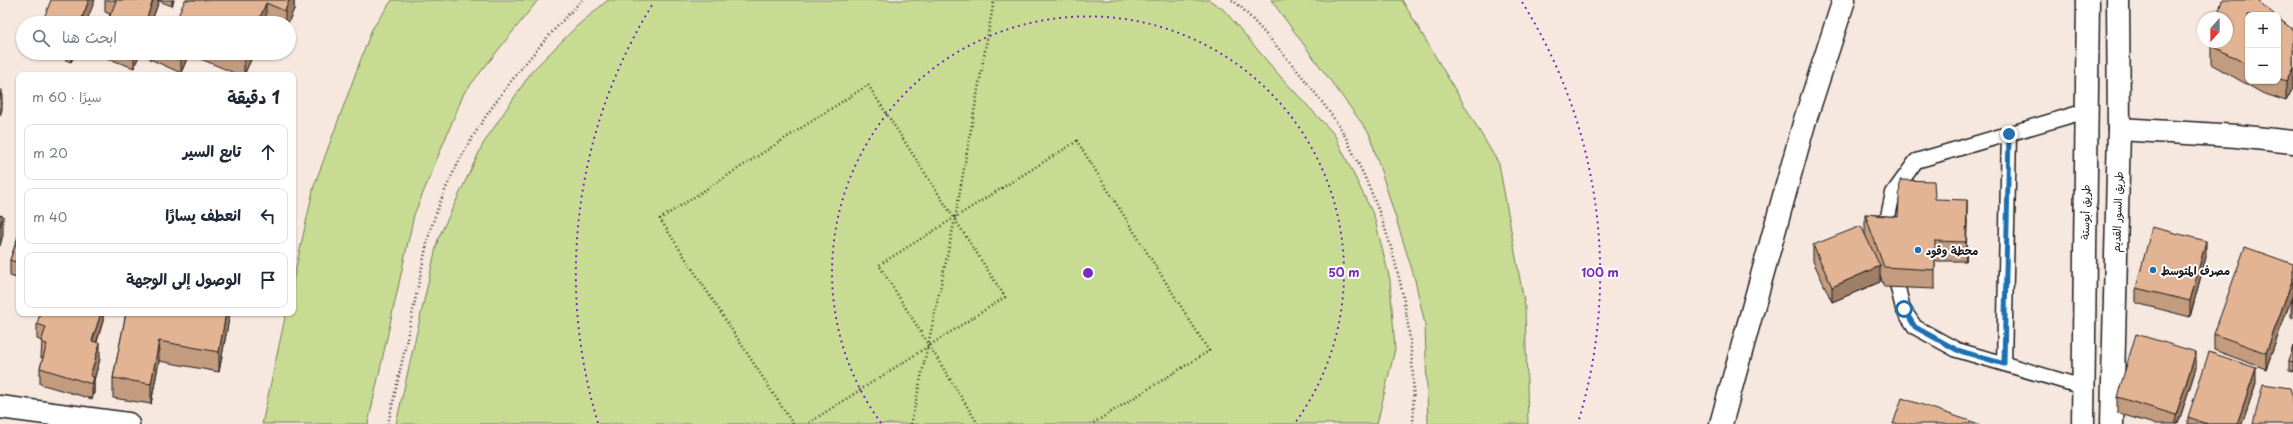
<!DOCTYPE html>
<html lang="ar">
<meta charset="utf-8">
<style>
:root{--surface:#fff;--page:#f6f6f7;--text:#1f2937;--muted:#747a83;--line:#e0e1e3}
body{margin:0;font-family:"Playpen Sans","Playpen Sans Arabic",sans-serif;background:var(--page);color:var(--text);direction:rtl}
.controls{position:absolute;right:12px;top:12px;display:grid;overflow:hidden;border-radius:8px;box-shadow:0 1px 3px #0004}
.controls button{width:36px;height:36px;display:grid;place-items:center;padding:0;border:0;border-bottom:1px solid var(--line);background:var(--surface);color:var(--text);font:20px sans-serif}
.compass{position:absolute;left:2197px;top:12px;width:36px;height:36px;border-radius:50%;background:var(--surface);box-shadow:0 1px 3px #0004;rotate:201deg}
.stop{position:absolute;width:12px;height:12px;margin:-9px;border:3px solid #1f6fb2;border-radius:50%;background:#fff}
.stop.end{background:#1f6fb2;border-color:#fff;box-shadow:0 1px 4px #0008}
.list{margin:0;padding:0;list-style:none}
h2{display:flex;justify-content:space-between;align-items:center;height:52px;margin:0;padding:0 16px;font-size:17px}
h2 small{font-size:13px;font-weight:400;color:var(--muted)}
.list li{display:grid;grid-template-columns:26px 1fr auto;gap:12px;align-items:center;box-sizing:border-box;height:56px;margin:0 8px 8px;padding:0 8px;border:1px solid var(--line);border-radius:8px}
.list b{display:block;font-size:15px;white-space:nowrap}
.list em{font-size:13px;font-style:normal;color:var(--muted)}
.icon{flex:none;width:22px;height:22px;fill:none;stroke:currentColor;stroke-width:2;stroke-linecap:round;stroke-linejoin:round}
.map{position:relative;flex:none;width:2293px;height:424px;overflow:hidden;direction:ltr}
.search{position:absolute;background:var(--surface);box-shadow:0 1px 3px #0004;left:16px;top:16px;width:280px;height:44px;display:flex;align-items:center;gap:10px;box-sizing:border-box;padding:0 14px;border-radius:22px;color:var(--muted);font-size:15px}
.panel{position:absolute;background:var(--surface);box-shadow:0 1px 3px #0004;left:16px;top:72px;width:280px;height:244px;border-radius:8px;direction:rtl}
.map>svg:first-child{display:block}
.green{fill:#c7dc92;stroke:#727c57}
.lines{fill:none;stroke-linecap:round;stroke-linejoin:round}
.lane-casing{stroke:#1c1c1c;stroke-width:17}
.street-casing{stroke:#1c1c1c;stroke-width:25}
.primary-casing{stroke:#1c1c1c;stroke-width:25}
.path{stroke:#1c1c1c;stroke-width:2.5;stroke-dasharray:1 3;stroke-linecap:butt}
.lane{stroke:#fff;stroke-width:14}
.street{stroke:#fff;stroke-width:22}
.primary{stroke:#fff;stroke-width:22}
.wall{fill:#c39b7f;stroke:#1c1c1c}
.shaded-wall{fill:#9f7e68;stroke:#1c1c1c}
.building{fill:#e3b494;stroke:#1c1c1c}
.route{stroke:#1f6fb2;stroke-width:5}
.ring{fill:none;stroke:#7b2cbf;stroke-width:2;stroke-dasharray:2 4}
.poi-dot{fill:#1f6fb2;stroke:#fff;stroke-width:1.5}
.labels{text-anchor:middle;dominant-baseline:central;stroke-width:4;stroke-linejoin:round;paint-order:stroke}
.street-label{font-size:11px;fill:#1c1c1c;stroke:#fff}
.poi-label{font-size:11px;font-weight:bold;fill:#1c1c1c;stroke:#fff;text-anchor:start}
.centre{fill:#7b2cbf;stroke:#fff;stroke-width:2}
.ring-label{font-size:12px;text-anchor:middle;font-weight:bold;fill:#7b2cbf;stroke:#fff;stroke-width:4;stroke-linejoin:round;paint-order:stroke}
</style>
<div class="map">
<svg width="2293" height="424" viewBox="0 0 2293 424">
<rect width="100%" height="100%" fill="#f7e8df"/>
<filter id="ink" filterUnits="userSpaceOnUse"><feTurbulence type="fractalNoise" baseFrequency=".025" numOctaves="2"/><feDisplacementMap in="SourceGraphic" scale="8" xChannelSelector="R" yChannelSelector="G"/><feConvolveMatrix kernelMatrix="1 2 1 2 8 2 1 2 1" color-interpolation-filters="sRGB"/></filter>
<g filter="url(#ink)">
<path class="green" d="M392 0H538L464 93 414 215 368 424H262L286 313H293V281L314 186 372 29Z
M608 0H1209L1223 9 1279 75 1334 134 1374 216 1390 280 1395 349 1377 424H396L438 239 483 144 532 71 577 26Z
M1271 0H1402L1499 164 1525 307 1528 424H1428L1425 324 1414 276 1369 133Z"/>
<g class="lines">
<g class="lane-casing">
<path id="lane" d="M1884 235 1893 193 1916 161 2086 111
M1898 288 1903 309 1915 327 1957 350 2083 387
M2004 364 2009 134"/>
</g>
<g class="street-casing">
<path id="street" d="M2119 129 2237 136 2293 142
M0 407 128 424
M1721 424 1805 120 1844 0"/>
</g>
<g class="primary-casing">
<path id="primary" d="M2083 424 2088 0
M2112 424 2119 129 2118 0"/>
</g>
<path class="path" d="M1232 0 1241 7C1276 45 1310 83 1339 126 1346 136 1351 149 1357 161 1397 241 1417 334 1413 424
M388 424C398 380 408 335 417 291 422 270 425 248 431 228 459 139 519 66 582 0
M793 424 660 219 868 85 1005 297 807 424
M911 424 955 219 994 0
M978 424 879 265 1077 141 1209 351 1092 424"/>
<use href="#lane" class="lane"/>
<use href="#street" class="street"/>
<use href="#primary" class="primary"/>
</g>
<path class="wall" d="M105 0H174L172 6 159 1 151 23H107L110 14 105 12Z
M185 0H294V9L288 23H268Z
M2248 15V81H2278V18L2293 30V88L2286 101 2262 93 2211 64V45Z
M48 53H75L71 62Z
M101 53H140L134 68 101 56Z
M150 53H254L244 75H239L189 54 181 73 150 59Z
M1935 199 1967 220 1966 261H1935V289L1884 287 1880 275V282L1832 302 1813 261V245L1867 239 1865 234V214L1898 217Z
M19 234V279L10 276V260Z
M2206 257 2190 317 2136 303V288Z
M2293 264V294L2266 369 2214 350V334Z
M2293 297V319L2291 318V302Z
M103 313V321L97 342 100 359 94 380V393L92 399 40 384V368L43 358H41L42 341 37 339V324Z
M126 313H230L219 372 159 361 151 404 113 398V378Z
M2293 346V371L2289 370V361Z
M2196 368 2178 424H2154L2117 413V397Z
M2256 383 2242 424H2188V417Z"/>
<path class="shaded-wall" d="M89 0H95L86 23H80Z
M153 0H159V1L151 23H145Z
M172 0H174L172 6Z
M289 0H294V9L288 23H285V11Z
M266 3V23H258Z
M71 53H75L71 62Z
M134 53H140L134 68Z
M181 53H189L181 73Z
M245 53H254L244 75V57Z
M2293 68V88L2286 101V81Z
M2 90V110L0 116V96Z
M1967 200V220L1966 261V242Z
M3 216V235L0 246V226Z
M2206 241V257L2190 317V301Z
M1880 266V282L1832 302V287Z
M2293 278V294L2266 369V353Z
M101 313H103V321L92 357V341Z
M226 313H230L219 372V352Z
M159 341V361L151 404V384Z
M100 343V359L94 380V393L92 399V384L90 376Z
M2196 352V368L2178 424H2176V415Z
M2256 368V383L2242 424H2237Z"/>
<path class="building" d="M51 0H89L80 23H42Z
M114 0H153L145 23H107L116 1Z
M185 0H289L285 11 266 3 258 23H175Z
M2222 0H2257L2275 15H2248V65L2211 45V42H2227V18H2217Z
M2278 18 2293 30V68L2286 81 2278 78Z
M233 53H245L244 57Z
M0 90H2L0 96Z
M1900 180 1934 181 1935 199 1967 200 1966 242 1935 241V270L1884 267 1865 214 1898 217Z
M0 215 3 216 0 226Z
M1861 226 1880 266 1832 287 1813 245Z
M2152 227 2206 241 2190 301 2136 288Z
M19 234V263L10 260Z
M2245 247 2293 264V278L2266 353 2214 334Z
M2293 297V303L2291 302Z
M40 313H101L92 341 100 343 90 376 94 377 92 384 40 368 47 344 41 342 46 327 37 324Z
M126 313H226L219 352 159 341 151 384 113 378Z
M2136 334 2196 352 2176 415 2117 397Z
M2293 346V362L2289 361Z
M2209 352 2256 368 2237 424H2208L2188 417Z
M2263 384 2290 388 2293 398V424H2253Z
M1902 398 1979 424H1893Z"/>
</g>
<g class="lines" filter="url(#ink)">
<path class="route" d="M1904 309 1915 327 1957 350 2004 364 2009 134"/>
</g>
<g class="ring">
<path d="M881 423A256 256 0 1 1 1295 423"/>
<path d="M598 423A512 512 0 0 1 654 2M1522 2A512 512 0 0 1 1578 423"/>
</g>
<g class="poi-dot">
<circle cx="1918" cy="250" r="4"/>
<circle cx="2153" cy="270" r="4"/>
</g>
<g class="labels">
<g class="street-label">
<text transform="translate(2085 212) rotate(-89)">طريق أبوستة</text>
<text transform="translate(2117 212) rotate(-88)">طريق السور القديم</text>
</g>
<g class="poi-label">
<text x="1926" y="250">محطة وقود</text>
<text x="2161" y="270">مصرف المتوسط</text>
</g>
</g>
<circle cx="1088" cy="273" r="6" class="centre"/>
<g class="ring-label">
<text x="1344" y="277">50 m</text>
<text x="1600" y="277">100 m</text>
</g>
</svg>
<div class="controls">
<button>+</button>
<button>−</button>
</div>
<svg class="compass" viewBox="-18 -18 36 36"><path d="M0-13l5 13h-10z" fill="#e53935"/><path d="M0 13l5-13h-10z" fill="#747a83"/></svg>
<div class="stop" style="left:1904px;top:309px"></div>
<div class="stop end" style="left:2009px;top:134px"></div>
<div class="search"><svg class="icon" aria-label="search" viewBox="0 0 24 24"><circle cx="10" cy="10" r="6"/><path d="M15 15l6 6"/></svg>ابحث هنا</div>
<section class="panel">
<h2>1 دقيقة<small>سيرًا · 60 m</small></h2>
<ul class="list">
<li><svg class="icon" aria-label="ahead" viewBox="0 0 24 24"><path d="M12 20V5M6 11l6-6 6 6"/></svg><div><b>تابع السير</b></div><em>20 m</em></li>
<li><svg class="icon" aria-label="left" viewBox="0 0 24 24"><path d="M17 20v-9H6M10 6l-5 5 5 5"/></svg><div><b>انعطف يسارًا</b></div><em>40 m</em></li>
<li><svg class="icon" aria-label="arrive" viewBox="0 0 24 24"><path d="M6 21V4h12l-3 4 3 4H6"/></svg><div><b>الوصول إلى الوجهة</b></div></li>
</ul>
</section>
</div>
